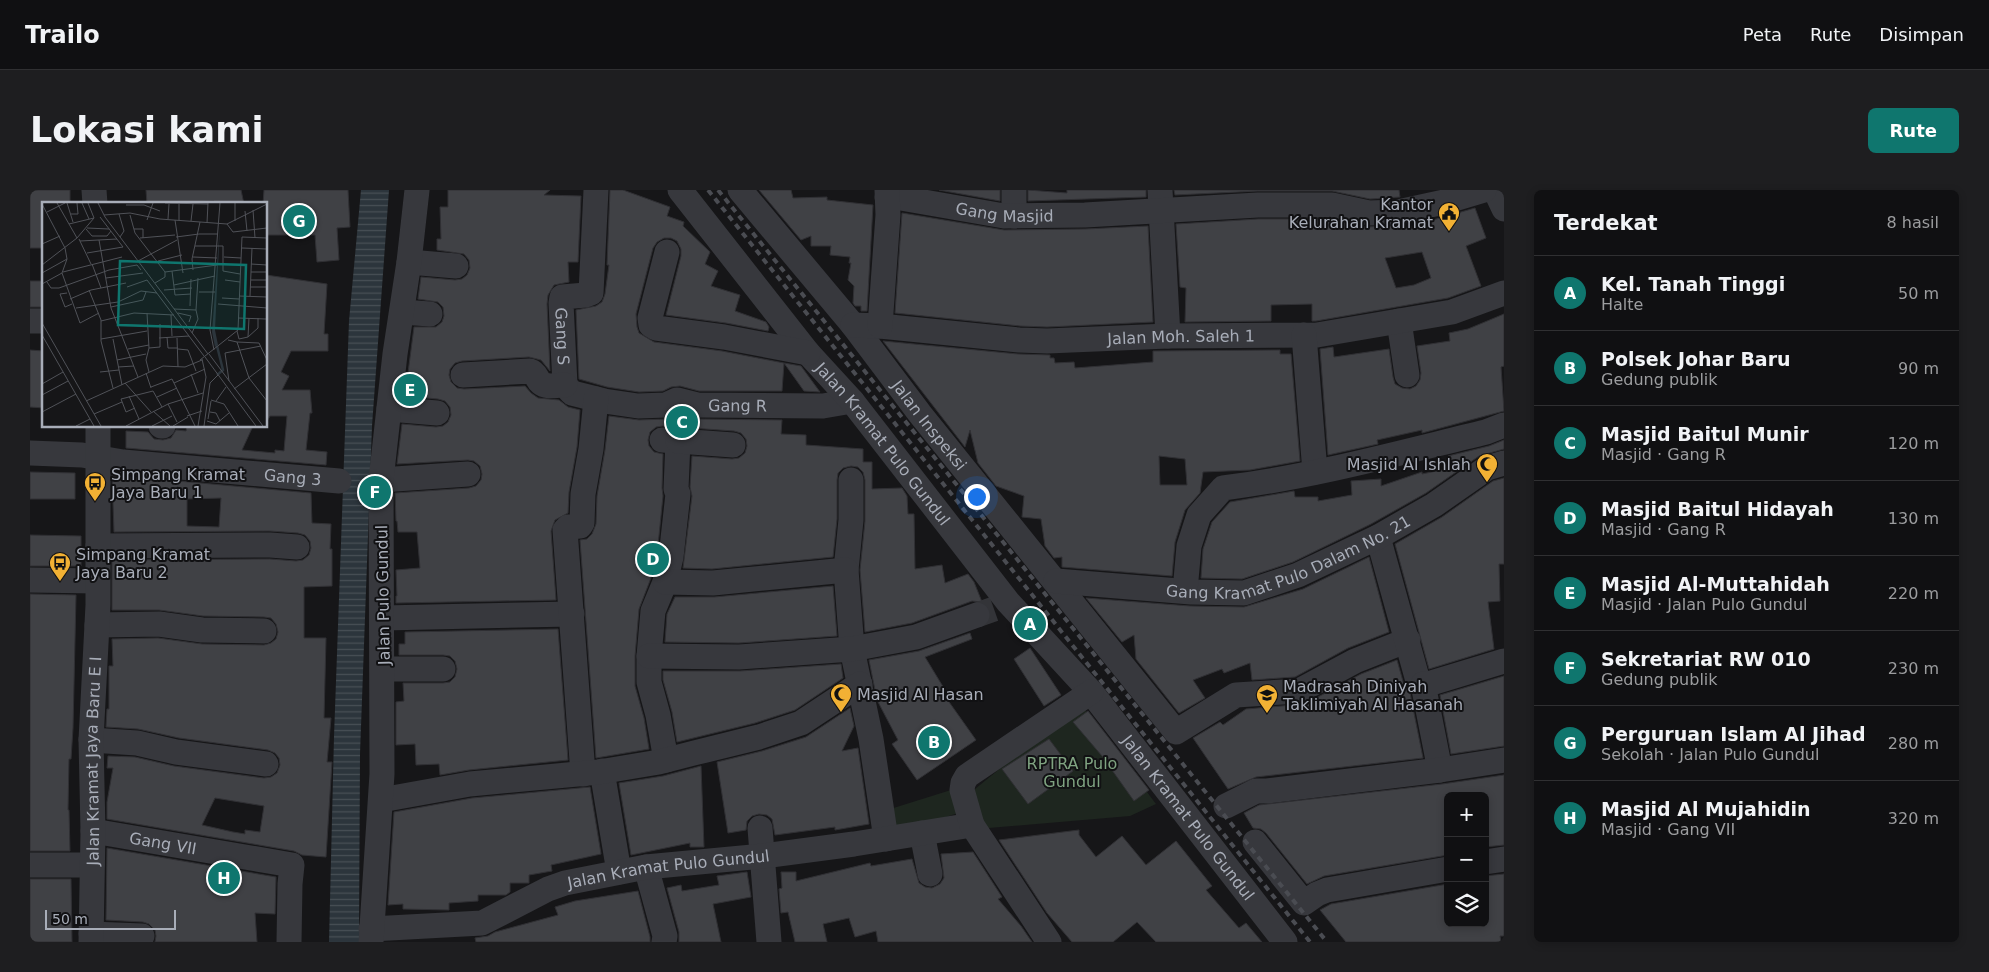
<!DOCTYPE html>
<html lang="id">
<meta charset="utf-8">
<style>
:root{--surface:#101012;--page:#1e1e20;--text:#f1f3f6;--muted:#9c9d9f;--line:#303032;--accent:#0f766e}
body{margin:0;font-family:"DejaVu Sans",sans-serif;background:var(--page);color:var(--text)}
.controls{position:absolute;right:15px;bottom:15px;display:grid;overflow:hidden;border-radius:8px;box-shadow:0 2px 8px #0003}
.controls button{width:45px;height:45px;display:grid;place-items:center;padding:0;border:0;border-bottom:1px solid var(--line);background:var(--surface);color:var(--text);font:25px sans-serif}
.scale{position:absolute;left:15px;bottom:12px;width:131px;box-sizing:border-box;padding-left:5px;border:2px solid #a8adb8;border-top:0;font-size:14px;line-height:18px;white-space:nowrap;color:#a8adb8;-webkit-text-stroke:4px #111113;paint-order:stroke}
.you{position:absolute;left:946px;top:306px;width:18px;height:18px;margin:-12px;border:4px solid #fff;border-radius:50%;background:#1a73e8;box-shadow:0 0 0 8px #1a73e833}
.badge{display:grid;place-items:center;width:32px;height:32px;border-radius:50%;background:var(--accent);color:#fff;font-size:16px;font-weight:700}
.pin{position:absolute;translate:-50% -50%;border:2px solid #fff;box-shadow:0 1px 5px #0006}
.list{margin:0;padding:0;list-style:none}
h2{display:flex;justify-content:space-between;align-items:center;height:65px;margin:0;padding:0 20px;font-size:21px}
h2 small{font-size:16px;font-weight:400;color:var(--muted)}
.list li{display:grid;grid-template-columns:32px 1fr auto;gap:15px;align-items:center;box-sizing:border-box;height:75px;padding:0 20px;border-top:1px solid var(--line)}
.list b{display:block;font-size:19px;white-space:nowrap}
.list p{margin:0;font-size:16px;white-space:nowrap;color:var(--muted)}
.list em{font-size:16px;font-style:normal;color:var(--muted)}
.icon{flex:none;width:28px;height:28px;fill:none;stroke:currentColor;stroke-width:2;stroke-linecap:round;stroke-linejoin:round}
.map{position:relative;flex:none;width:1474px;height:752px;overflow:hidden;border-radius:8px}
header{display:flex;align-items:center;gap:30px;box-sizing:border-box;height:70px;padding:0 25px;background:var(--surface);border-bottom:1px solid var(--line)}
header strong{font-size:24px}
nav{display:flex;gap:28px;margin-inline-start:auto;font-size:18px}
.intro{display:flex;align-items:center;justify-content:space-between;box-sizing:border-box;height:120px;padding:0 30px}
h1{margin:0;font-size:35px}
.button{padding:12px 22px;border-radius:8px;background:var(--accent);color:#fff;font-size:18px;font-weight:700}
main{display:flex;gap:30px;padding:0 30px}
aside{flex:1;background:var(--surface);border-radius:8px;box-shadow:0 2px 8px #0003}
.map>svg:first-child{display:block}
.park{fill:#1e261f}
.water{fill:url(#water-rules)}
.building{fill:#404145;stroke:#303034;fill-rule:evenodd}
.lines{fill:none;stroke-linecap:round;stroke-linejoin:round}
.minor-tunnel{stroke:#333438;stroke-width:25;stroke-dasharray:25 12;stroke-linecap:butt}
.minor{stroke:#37383d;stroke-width:25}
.rail{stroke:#4a4c52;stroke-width:4;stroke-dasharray:6 5;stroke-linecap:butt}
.labels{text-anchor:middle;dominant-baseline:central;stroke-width:4;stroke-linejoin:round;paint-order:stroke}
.poi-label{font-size:16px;fill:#a8adb8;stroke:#111113;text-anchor:start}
.street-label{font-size:16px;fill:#a8adb8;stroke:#111113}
.park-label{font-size:16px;fill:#7fa381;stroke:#111113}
.inset-river{fill:none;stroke:#2c353c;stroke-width:2.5}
.inset-road{fill:none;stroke:#505258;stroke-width:1}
.view{fill:#0f766e;fill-opacity:0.15;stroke:#0f766e;stroke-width:2.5}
.inset-edge{fill:none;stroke:#a8adb8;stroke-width:2.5}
</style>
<header>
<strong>Trailo</strong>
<nav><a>Peta</a><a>Rute</a><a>Disimpan</a></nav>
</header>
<div class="intro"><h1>Lokasi kami</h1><a class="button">Rute</a></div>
<main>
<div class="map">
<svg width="1474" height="752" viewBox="0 0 1474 752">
<defs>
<pattern id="water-rules" width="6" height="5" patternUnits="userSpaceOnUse" patternTransform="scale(1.25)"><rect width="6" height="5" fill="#2c353c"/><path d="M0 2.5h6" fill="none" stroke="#485056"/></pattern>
</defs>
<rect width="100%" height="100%" fill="#161618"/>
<path class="park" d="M1050 513 1126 614 1100 626 947 639 939 604Z
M921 600 928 623 862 645 854 621Z"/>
<path class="water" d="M331 0H359L342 236 330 564 329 752H299L304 547 319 131Z"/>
<path class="building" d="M0 0H40V14H14V58H0Z
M116 0H211L214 14H184V11L117 14Z
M234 0H318L320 37 307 38 309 70 287 72 285 45H236V14H233Z
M418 0H520L514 5 551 6 548 72H538L539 92 524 95 518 105 517 114 520 181 511 170 499 167 432 171 425 173 420 179 419 185 421 192 427 198 434 199 495 196 501 203 508 208 529 210 538 217 550 220 547 257 539 302 538 323 525 330 521 341 526 410 366 413V406H367L366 380 390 378 387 342H368L367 331H366L365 303 439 298 446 296 451 290 452 284 450 276 444 271 438 270 367 274 372 234 406 237 413 236 418 232 421 225 420 217 415 211 408 209 375 206 384 137H406L412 132 414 126 413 117 408 112 388 109 391 87 425 90 432 89 437 85 440 78 439 70 434 64 407 60V49H411L410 17H418Z
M580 0H593L640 17 637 26 654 32 653 36 680 62 675 74 688 81 681 96 710 105 705 121 736 132 739 137 738 141 696 133 636 125 651 66V59L647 51 641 48H634L627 52 623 58 606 124 607 137 609 143 624 152 692 161 754 173 752 201H669L650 196 641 197 633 201 609 202 577 197 549 189 546 120 566 116 572 112 575 104 579 75H577Z
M729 0H761L763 8 797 7V10L843 15 837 121H831V116H825L823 113 824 96 818 90 821 73H819L820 67 800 65 801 56H781V46L771 50Z
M909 0H970V11Z
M998 0 1037 3V0H1116V7L998 11Z
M1144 0H1369L1370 7 1340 9 1302 1H1228L1145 5Z
M1445 18 1456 48 1436 56 1451 96 1418 108 1286 131H1282V114L1241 115V131L1155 132 1156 98 1150 97 1146 34 1228 29H1300L1336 37 1374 35 1375 38ZM1392 62 1401 88 1384 95 1366 98 1355 68Z
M872 23 974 40 1055 39 1118 36 1123 132 1017 137 990 136 865 123Z
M236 85 297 94 294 144H298V161H261L251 182 259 186 252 200H280L282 223H280L276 260 297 262 296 275 96 258V241L118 242 124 249 133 250 141 248 146 240 156 241 157 236H223L212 260 245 263V260L254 261 257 226H240L236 233Z
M0 91H14V117H0Z
M1474 124V176L1471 177 1474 221 1392 243V240L1347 250 1348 254 1298 265 1290 159 1303 157 1304 167 1359 159 1363 187 1365 194 1372 198 1380 199 1386 196 1390 190 1391 183 1387 156 1420 151 1419 143 1438 139Z
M853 151 988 164 1020 165V168H1024L1025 173 1044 172 1045 178 1123 172V161L1250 160V164H1261L1270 271 1220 280 1173 282 1170 303 1155 320 1145 352 1142 386 1032 377V367L1024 368 1015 356 1011 329 992 327 994 306 966 296 948 273 940 240 935 257ZM1129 266 1155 269 1157 295H1130Z
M0 160 14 161V218L0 217Z
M754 173 771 176 790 202 774 201Z
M648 225 667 229 752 230 751 244 776 245V255L833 259V272H842V299L872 298 877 306 878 324H884L885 379 912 375 915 393 938 384 944 392 952 412 942 411 882 433 835 442 830 380 835 331V290L833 282 828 277 821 276 813 278 808 283 807 290V329L803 367 682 379 653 378 662 306 660 297 662 266 702 269 709 268 715 263 717 256 716 249 711 243 704 241 633 236 626 237 620 242 618 250 619 256 624 262 633 264 632 298 633 306 627 365 621 388 609 419 605 466V496L614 528 619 559 566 568 550 350 557 349 562 344 566 334 567 306 575 260 579 226 609 230 637 229Z
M1474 250V259L1449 266 1396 303 1341 334 1263 372 1212 389 1171 388 1173 359 1182 332 1200 312 1264 301 1265 307H1288V311L1322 305 1321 291 1351 289V296L1392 282V284L1421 278 1418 266 1459 256Z
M0 282 45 283V309H0Z
M82 285 281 303 282 333 301 334 300 359H302V396L274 397V448H296L294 528H301L297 572H302L296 667 272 665 264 661 77 629V612L83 578H77L78 566 105 567 144 576 234 588 241 587 247 583 250 575 249 568 245 563 238 560 149 548 108 539 76 537 77 519H79V476H83L82 449 128 448 172 454 234 455 241 453 246 449 248 442 246 434 241 428 234 427 173 426 129 420H82V370L240 369 266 371 273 370 279 365 281 358 280 351 275 345 268 343 240 341 84 342ZM191 308 189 337 157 336V309ZM185 608 234 616 230 642 215 640V644L203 642 172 635Z
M1474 288V374H1469L1470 411 1458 412 1464 459 1399 479 1365 354 1412 327 1463 291Z
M0 345 51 346V376H0Z
M1339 367 1359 442 1318 458 1265 487 1222 490 1220 473 1194 483 1192 479 1163 490 1175 508 1149 523 1106 469 1104 445 1092 452 1056 408 1160 416 1214 417 1273 399Z
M803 396 807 446 709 453 635 452 637 424 645 407H684Z
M0 404 46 405 43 538 41 569H39L38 620H39L40 661H0Z
M528 439 538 570 439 580 410 585 409 574 386 575 385 554 366 555V512L374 511 373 493H413L420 492 425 487 427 479 425 471 420 466 413 465H369V454H375V442Z
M940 443 942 449 895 467 915 500 912 502 946 550 887 590 862 554 868 550 847 510 839 470 889 461Z
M1000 458 1031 505 1014 516 984 469Z
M1367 470 1374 495 1380 503 1393 568 1226 587 1198 599 1163 548 1190 532 1193 535 1216 519 1275 514 1331 484Z
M811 474 813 488 765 520 725 533 647 552 642 522 633 490V481H710Z
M1474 486V556L1421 564 1410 505Z
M820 518 824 536 812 561 828 558 839 634 805 640V637L745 645 742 629 737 625 729 624 722 626 717 631 716 640 698 643 687 572 732 561 776 547Z
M1058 521 1119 600 1104 611 1072 566 1043 532Z
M1019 549 1043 581 998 614 972 579Z
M671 576 674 657H660V653L601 665 589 593 633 586Z
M1474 585V655L1455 657V606H1418V665L1294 686 1277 694 1236 643 1231 639 1223 638 1214 623 1229 615 1412 594Z
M560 597 571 664 521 675 522 681 499 685V693H480V702L476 705H448V711L419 713V720L373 719V714L358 715 364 622 442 608Z
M1049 640V645L1066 667 1092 646 1116 675 1146 651 1182 696 1176 700 1209 738 1216 733 1232 752H1126L1107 732 1083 752H1042L1017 723 969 650Z
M77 658 246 687 245 724 225 723 227 752H125L126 746 125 740 119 734 113 732 76 730Z
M943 662 972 707 968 709 991 736 1002 752H848L846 741 825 747 819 728 793 734 797 752H765L758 722 751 723 749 699 752 698 751 682H766V691L840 673 841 676 882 669 889 693 895 697 902 698 910 694 914 688 911 664Z
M717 682 721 707 683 714 691 752H649V742L637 698 651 695 652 701 689 695 687 686Z
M1474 684V746H1470L1471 752H1316L1290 720 1301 714 1418 694V733H1455V686Z
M0 689H41L42 752H0Z
M608 701 620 747V752H446L445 748 458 746 465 742 528 725 525 717 545 711Z"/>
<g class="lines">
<path class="minor-tunnel" d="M947 425 964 419"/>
<g class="minor">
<path d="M64 0 65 14"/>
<path id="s1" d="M566 0 561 103 556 105 532 107 531 113 535 195 542 203 574 211 608 216 636 215 647 210 667 215 793 216 822 211"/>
<path id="s2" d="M650 0 778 163 822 211 978 412 1061 502 1255 752"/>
<path id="s3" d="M710 0 823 135 890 224 1146 542 1206 505 1269 501 1325 471 1378 450"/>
<path d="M984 0V26"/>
<path d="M1130 0 1138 146"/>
<path d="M1465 0 1474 19"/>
<path id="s4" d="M857 7H865L974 26 1055 25 1228 15H1302L1339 23 1368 22 1414 12 1454 0"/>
<path d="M637 62 620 128 621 135 626 138 694 147 778 163"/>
<path d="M379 72 426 76"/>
<path d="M372 122 400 124"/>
<path d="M0 131H14"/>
<path d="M1369 131 1377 185"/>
<path id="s5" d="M823 135 850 136 989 150 1017 151 1138 146 1287 145 1422 122 1474 103"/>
<path d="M850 136 858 25 857 0"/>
<path d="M1274 145 1285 282"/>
<path d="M433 185 500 181C507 183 506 189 511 193 516 198 528 195 535 195"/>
<path d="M359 219 407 223"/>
<path d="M131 236H133"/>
<path d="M632 250 648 251 646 299 648 304 641 367 635 392 623 421 619 466V492L628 525 636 570"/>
<path d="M648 251 703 255"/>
<path id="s6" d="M0 263 52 265 93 272 309 291"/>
<path d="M351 290 438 284"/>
<path d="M1348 347 1388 491 1393 494"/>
<path d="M68 356 240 355 267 357"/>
<path d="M816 380 821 330V290"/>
<path d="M0 390 67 391"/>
<path id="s7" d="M1026 391 1161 402 1214 403 1268 385 1348 347 1404 315 1457 278 1474 273"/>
<path d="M635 392 683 393 816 380 822 459 841 549 856 649"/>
<path d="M1155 401 1159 356 1169 325 1193 298C1282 287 1369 263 1456 242L1474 235"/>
<path d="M353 428 542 424"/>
<path d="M67 435 129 434 172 440 234 441"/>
<path d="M619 466 709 467 822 459 886 447 947 425"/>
<path d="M353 479H413"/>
<path d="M1393 494 1410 580"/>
<path d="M1393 494H1398L1474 471"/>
<path d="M61 550 107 553 146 562 236 574"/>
<path d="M572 581 589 682"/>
<path d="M553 584 535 340 538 337 550 336 552 333 553 304 561 259 566 209"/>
<path d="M351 610 440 594 569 582 629 572 664 563 729 547 771 533 830 494"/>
<path d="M1196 616 1226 601H1237L1410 580 1474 570"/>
<path d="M730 638 739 752"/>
<path id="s8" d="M63 641 262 675 260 694 259 752"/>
<path d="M892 643 900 684"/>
<path d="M1225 652 1274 713 1287 704 1297 700 1418 679"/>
<path d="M1455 672 1474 669"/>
<path d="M0 675H62"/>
<path d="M616 677 635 746 634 752"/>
<path id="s9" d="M341 739 452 733 518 699 535 693 616 677 733 666 824 654 942 635"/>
<path d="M61 744 112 746"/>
<path id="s10" d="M61 752 63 641 61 550 68 415V236"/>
<path d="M341 752 352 584 351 290 365 164 379 72 387 0"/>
<path d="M1019 752 942 635 932 600 933 593 937 586 1061 502"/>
</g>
<path class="rail" d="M678 0 1280 752
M688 0 1297 752"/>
</g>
<defs>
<g id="civic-pin" transform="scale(1.125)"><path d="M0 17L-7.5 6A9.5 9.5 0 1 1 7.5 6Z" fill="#f2b134" stroke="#111113"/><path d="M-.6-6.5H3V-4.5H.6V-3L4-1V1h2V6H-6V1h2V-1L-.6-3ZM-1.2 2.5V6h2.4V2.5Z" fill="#111"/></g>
<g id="mosque-pin" transform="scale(1.125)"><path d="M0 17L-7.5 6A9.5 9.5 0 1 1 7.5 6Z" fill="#f2b134" stroke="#111113"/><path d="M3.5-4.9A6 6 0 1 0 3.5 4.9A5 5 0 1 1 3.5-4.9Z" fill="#111"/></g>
<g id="bus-pin" transform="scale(1.125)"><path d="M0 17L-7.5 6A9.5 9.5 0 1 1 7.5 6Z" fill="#f2b134" stroke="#111113"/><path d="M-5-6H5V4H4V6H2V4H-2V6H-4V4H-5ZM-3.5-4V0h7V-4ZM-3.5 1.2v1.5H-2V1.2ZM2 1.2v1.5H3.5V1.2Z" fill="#111"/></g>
<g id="school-pin" transform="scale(1.125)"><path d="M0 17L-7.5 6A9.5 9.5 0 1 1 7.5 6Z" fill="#f2b134" stroke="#111113"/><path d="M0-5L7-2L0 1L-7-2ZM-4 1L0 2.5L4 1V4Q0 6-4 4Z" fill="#111"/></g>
</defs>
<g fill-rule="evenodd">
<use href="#civic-pin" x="1419" y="23"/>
<use href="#mosque-pin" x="1457" y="274"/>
<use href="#bus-pin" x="65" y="293"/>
<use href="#bus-pin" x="30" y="373"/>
<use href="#mosque-pin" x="811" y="504"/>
<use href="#school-pin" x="1237" y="505"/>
</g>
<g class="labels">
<g class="poi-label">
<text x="1403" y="14" text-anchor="end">Kantor<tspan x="1403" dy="18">Kelurahan Kramat</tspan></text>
<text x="1441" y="274" text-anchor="end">Masjid Al Ishlah</text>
<text x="81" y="284">Simpang Kramat<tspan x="81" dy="18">Jaya Baru 1</tspan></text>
<text x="46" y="364">Simpang Kramat<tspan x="46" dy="18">Jaya Baru 2</tspan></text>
<text x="1253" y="496">Madrasah Diniyah<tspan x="1253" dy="18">Taklimiyah Al Hasanah</tspan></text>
<text x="827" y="504">Masjid Al Hasan</text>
</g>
<g class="street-label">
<text stroke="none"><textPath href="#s4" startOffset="119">Gang Masjid</textPath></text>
<text stroke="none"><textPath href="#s1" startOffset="172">Gang S</textPath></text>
<text stroke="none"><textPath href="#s5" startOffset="329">Jalan Moh. Saleh 1</textPath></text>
<text stroke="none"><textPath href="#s1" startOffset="400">Gang R</textPath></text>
<text stroke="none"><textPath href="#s3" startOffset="302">Jalan Inspeksi</textPath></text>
<text stroke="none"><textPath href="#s2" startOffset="325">Jalan Kramat Pulo Gundul</textPath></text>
<text stroke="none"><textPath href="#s6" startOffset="264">Gang 3</textPath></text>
<text stroke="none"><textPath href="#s7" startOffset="240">Gang Kramat Pulo Dalam No. 21</textPath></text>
<text transform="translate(353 405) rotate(-91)">Jalan Pulo Gundul</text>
<text stroke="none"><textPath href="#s10" startOffset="181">Jalan Kramat Jaya Baru E I</textPath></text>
<text stroke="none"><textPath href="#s2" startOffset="808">Jalan Kramat Pulo Gundul</textPath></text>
<text stroke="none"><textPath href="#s8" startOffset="71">Gang VII</textPath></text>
<text stroke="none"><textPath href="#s9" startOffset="308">Jalan Kramat Pulo Gundul</textPath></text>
</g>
<g class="park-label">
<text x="1042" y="573">RPTRA Pulo<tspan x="1042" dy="18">Gundul</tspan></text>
</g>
</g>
<g transform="translate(12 12)">
<rect width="225" height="225" fill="#161618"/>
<path d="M178 23 173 128 176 143 173 145 170 130Z" fill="#2c353c"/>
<path class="inset-river" d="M175 173 181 168 175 144"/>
<path class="inset-road" d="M15 1 35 36M25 1 31 20M40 1 47 17M56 1 63 15 166 152M123 1 166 2M0 2 23 46 25 57 20 71 0 82M84 3H102L118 9M211 8 213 36M203 9 205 29M5 10 23 1M29 12H36L35 1M77 12 82 29 78 35M62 13 88 11 118 17 185 22 225 2M88 13 93 31 123 70V75L113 81M126 17 127 2M105 18 111 1M133 18 141 71M137 18V2M149 19 151 2M193 19V1M165 21 166 1M27 22 52 16M185 22 191 30 225 26M45 26 67 27M44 27 50 34H65L69 29M92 27H101V36M157 32H176M134 35 157 32M98 36 133 33M37 37 49 62M57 38 69 106 96 175M38 39 75 37M0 42 18 34M153 44H181V69L198 72M200 46 225 47M45 51 81 45 58 15M151 55 175 56M182 55 199 56M96 59 135 38M116 59 140 53M50 62 59 86M209 62 225 63M0 63 35 36 52 16 46 1M151 68 150 57 158 20M130 69 133 93 149 92M21 70 80 55M123 70 175 63M209 70H225M0 71 25 57M20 71 38 121 57 111M64 76 101 71M183 78 198 80M209 78H225M5 80 9 86H17L67 68 95 63 99 68M132 83 173 74M85 85 105 78 162 154M208 85H225M47 88 59 118V139L71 186M122 88 150 86M157 90H173M25 91 18 92 23 105 30 102M197 94 225 95M208 94 210 46M180 96 197 97M28 97 49 88 84 81M176 102 225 106M148 104 149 77M69 105 101 98 104 90M34 106 76 100 99 89 115 91M132 107 154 108M154 108 156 76M105 111 107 146 104 158 107 170M136 111 149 114 147 120M129 113 130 134M196 116 224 117M59 119 92 111 132 113M0 121 59 224M77 123 128 124M195 129 197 137 206 135 207 116M150 131 156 117 154 108M0 133 52 224M125 135 126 146H136M206 135 216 126V116M117 136 147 134M135 136 136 165M59 137 105 129M71 137 80 183M186 138 195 140 207 176 225 199M195 140 217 141 225 158M107 146 118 145V122M86 147 107 143M136 147 146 148 154 169M172 148 168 128 178 1M167 152 221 224M163 155 214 224M75 158 104 152M158 158 196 128 200 35 225 36M76 165 92 164M58 170 77 168M104 171 109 186M149 172 156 191M187 179 183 151 219 144M83 181 109 210M132 181 163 167M0 182 21 170M109 185 130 177 153 224M192 187 225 162M0 193 26 179M87 194 97 217M115 195 135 186M169 198 182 202 196 224M44 199 121 164 143 165 160 158M174 199 184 185M126 202 135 220M93 206 84 210 79 197 111 189 120 205M111 209 128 224M0 210 34 192M168 210 174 211 178 219M52 212 80 200M145 214 160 209M166 217 169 199M165 219 174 222 187 211M34 224 48 217M84 224 126 202 161 191M110 224 130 214M131 224 146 215M156 224 164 175 160 157M162 224 168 181 176 173"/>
<path class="view" d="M78 59 204 63 202 127 76 123Z"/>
<rect width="225" height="225" class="inset-edge"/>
</g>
</svg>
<div class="controls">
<button>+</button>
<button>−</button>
<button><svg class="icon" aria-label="layers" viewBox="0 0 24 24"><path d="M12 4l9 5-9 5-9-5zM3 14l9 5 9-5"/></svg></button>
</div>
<div class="scale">50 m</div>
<div class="you"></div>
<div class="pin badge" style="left:1000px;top:434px">A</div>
<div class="pin badge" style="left:904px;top:552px">B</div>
<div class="pin badge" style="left:652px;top:232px">C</div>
<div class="pin badge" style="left:623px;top:369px">D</div>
<div class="pin badge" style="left:380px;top:200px">E</div>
<div class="pin badge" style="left:345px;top:302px">F</div>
<div class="pin badge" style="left:269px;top:31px">G</div>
<div class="pin badge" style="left:194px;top:688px">H</div>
</div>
<aside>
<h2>Terdekat<small>8 hasil</small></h2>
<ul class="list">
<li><span class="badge">A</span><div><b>Kel. Tanah Tinggi</b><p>Halte</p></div><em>50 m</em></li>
<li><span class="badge">B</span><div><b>Polsek Johar Baru</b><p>Gedung publik</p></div><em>90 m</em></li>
<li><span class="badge">C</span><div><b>Masjid Baitul Munir</b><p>Masjid · Gang R</p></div><em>120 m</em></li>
<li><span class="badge">D</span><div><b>Masjid Baitul Hidayah</b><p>Masjid · Gang R</p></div><em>130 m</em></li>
<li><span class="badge">E</span><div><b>Masjid Al-Muttahidah</b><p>Masjid · Jalan Pulo Gundul</p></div><em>220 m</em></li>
<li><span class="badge">F</span><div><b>Sekretariat RW 010</b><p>Gedung publik</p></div><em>230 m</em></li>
<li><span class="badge">G</span><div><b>Perguruan Islam Al Jihad</b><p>Sekolah · Jalan Pulo Gundul</p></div><em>280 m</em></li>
<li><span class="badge">H</span><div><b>Masjid Al Mujahidin</b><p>Masjid · Gang VII</p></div><em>320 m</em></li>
</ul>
</aside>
</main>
